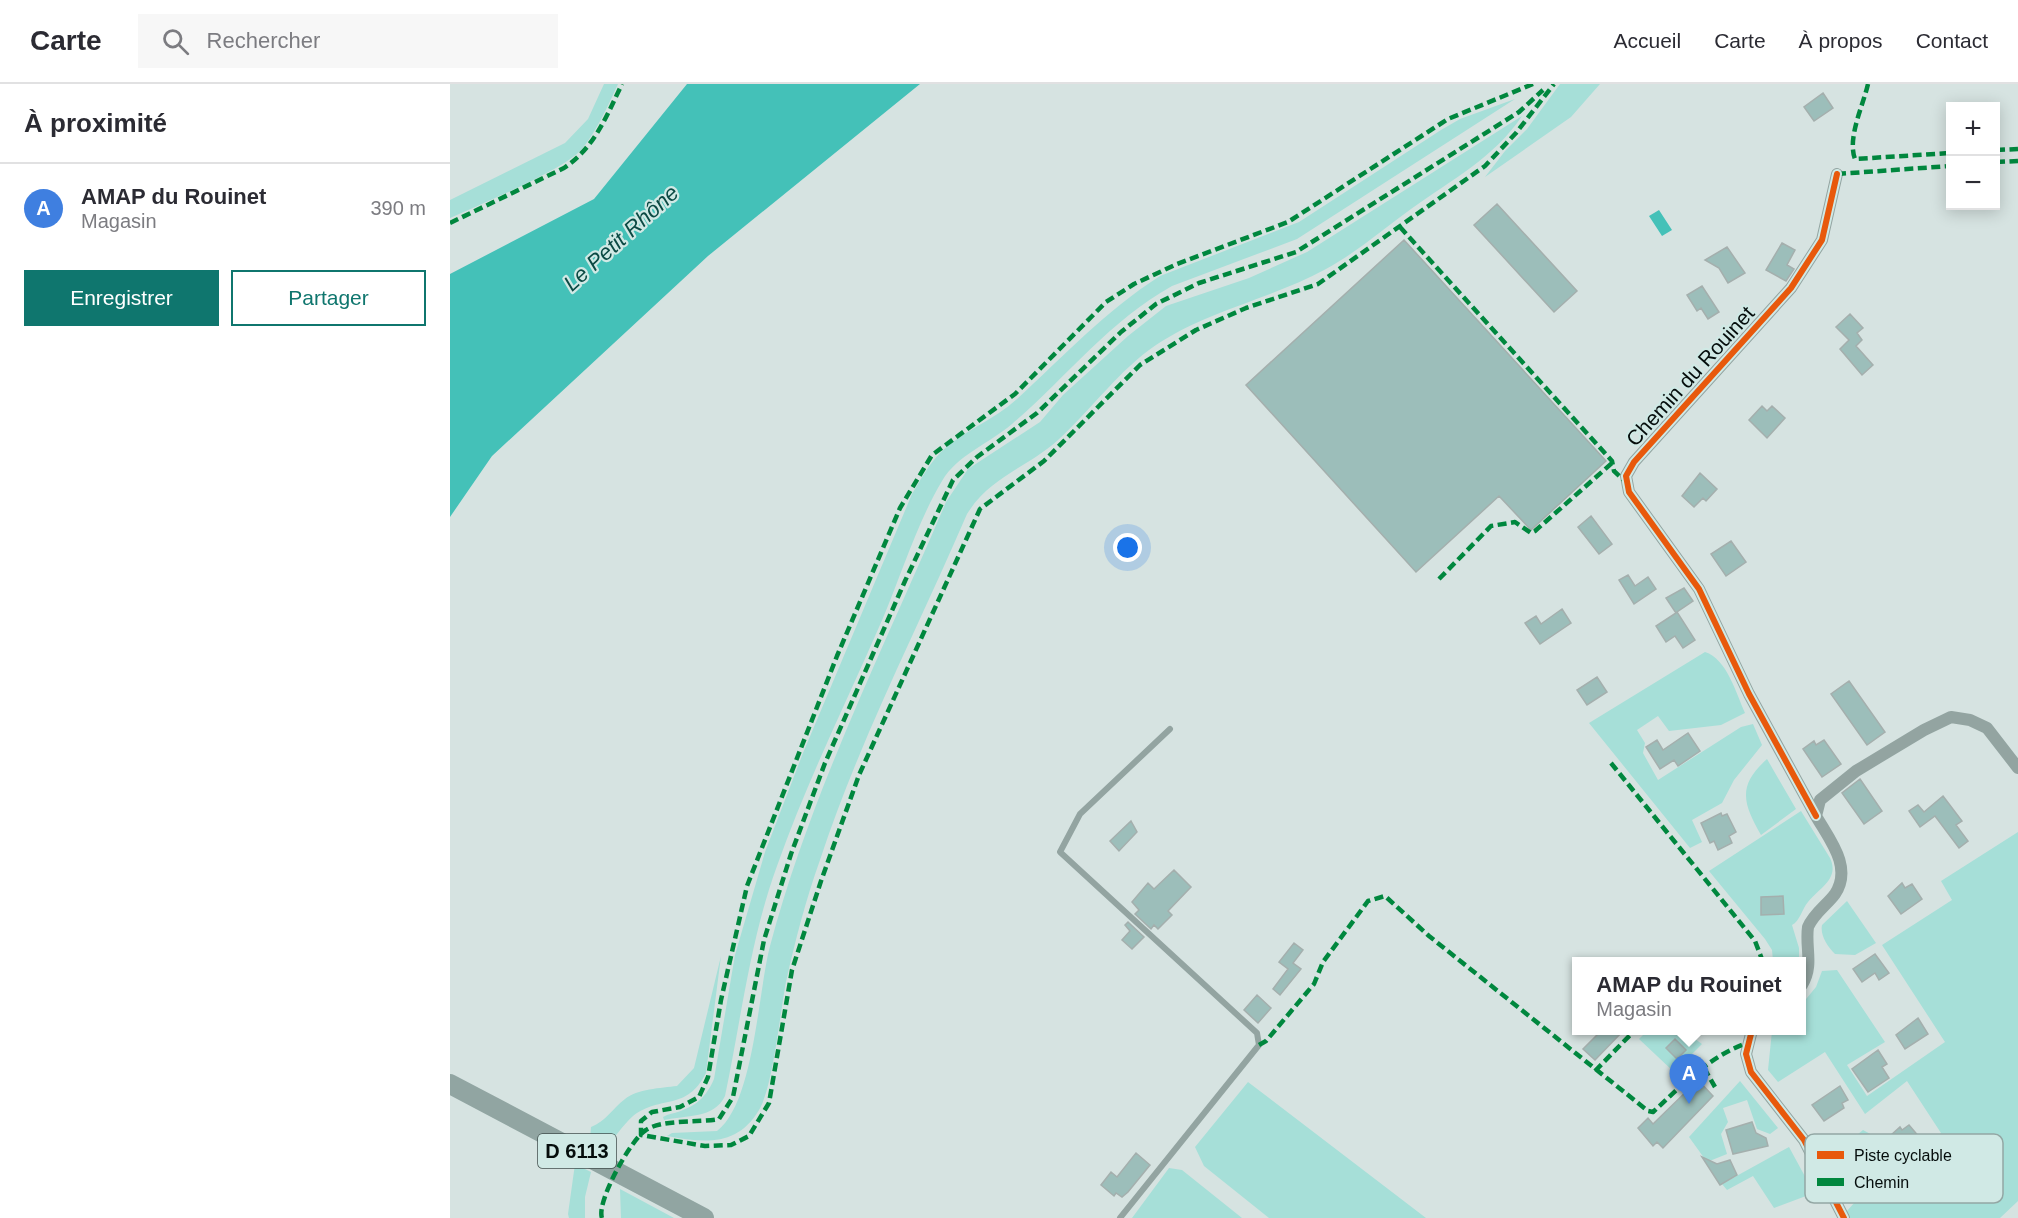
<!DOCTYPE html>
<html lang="fr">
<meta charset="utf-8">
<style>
:root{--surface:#fff;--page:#f7f7f7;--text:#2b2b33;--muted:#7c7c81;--line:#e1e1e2;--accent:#0f766e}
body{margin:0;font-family:Arial,sans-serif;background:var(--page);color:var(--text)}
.controls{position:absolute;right:18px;top:18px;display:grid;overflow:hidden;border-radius:0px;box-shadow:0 3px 15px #0003}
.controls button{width:54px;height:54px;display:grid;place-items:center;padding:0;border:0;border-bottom:2px solid var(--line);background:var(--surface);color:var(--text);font:30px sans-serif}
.you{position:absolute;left:678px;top:464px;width:21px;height:21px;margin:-15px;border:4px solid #fff;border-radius:50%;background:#1a73e8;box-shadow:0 0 0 9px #1a73e833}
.badge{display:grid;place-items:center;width:39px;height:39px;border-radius:50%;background:var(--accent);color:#fff;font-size:20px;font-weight:700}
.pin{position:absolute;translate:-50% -50px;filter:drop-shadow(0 2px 3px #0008)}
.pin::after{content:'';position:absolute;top:32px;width:21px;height:18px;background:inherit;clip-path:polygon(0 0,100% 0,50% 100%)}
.popup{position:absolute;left:1122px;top:873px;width:234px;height:78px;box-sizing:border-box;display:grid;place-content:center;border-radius:0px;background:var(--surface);filter:drop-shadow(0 2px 4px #0005);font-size:20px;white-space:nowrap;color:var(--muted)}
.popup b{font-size:22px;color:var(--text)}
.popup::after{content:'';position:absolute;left:50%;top:100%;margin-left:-12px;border:12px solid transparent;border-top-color:var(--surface)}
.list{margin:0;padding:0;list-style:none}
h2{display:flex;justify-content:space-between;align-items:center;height:78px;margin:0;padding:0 24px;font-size:26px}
h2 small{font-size:20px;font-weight:400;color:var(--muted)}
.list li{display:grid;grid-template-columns:39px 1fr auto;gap:18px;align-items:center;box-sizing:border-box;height:90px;padding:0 24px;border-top:2px solid var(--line)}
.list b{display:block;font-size:22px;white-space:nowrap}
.list p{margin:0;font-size:20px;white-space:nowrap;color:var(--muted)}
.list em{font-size:20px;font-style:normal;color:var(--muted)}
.actions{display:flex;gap:12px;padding:18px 24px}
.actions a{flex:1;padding:14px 0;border:2px solid var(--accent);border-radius:0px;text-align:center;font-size:21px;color:var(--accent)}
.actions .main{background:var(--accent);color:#fff}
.icon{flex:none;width:33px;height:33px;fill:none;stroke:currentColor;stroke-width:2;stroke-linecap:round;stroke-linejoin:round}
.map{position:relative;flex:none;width:1568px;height:1134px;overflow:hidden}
header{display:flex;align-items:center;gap:36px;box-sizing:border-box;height:84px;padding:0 30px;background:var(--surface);border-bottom:2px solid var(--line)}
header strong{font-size:28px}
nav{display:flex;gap:33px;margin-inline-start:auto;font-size:21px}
.search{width:420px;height:54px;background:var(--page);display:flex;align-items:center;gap:15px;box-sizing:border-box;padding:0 21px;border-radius:0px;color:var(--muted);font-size:22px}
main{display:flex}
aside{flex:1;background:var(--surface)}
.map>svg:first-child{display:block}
.green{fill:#a6dfd8}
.water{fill:#44c1b8}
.building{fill:#9cbeba;stroke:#a4afad;stroke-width:1.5}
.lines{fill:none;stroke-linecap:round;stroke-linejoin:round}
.service{stroke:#93a4a1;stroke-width:6}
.minor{stroke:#93a4a1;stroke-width:12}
.primary{stroke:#91a5a2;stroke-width:20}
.quiet{stroke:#00873e;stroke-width:4.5;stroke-dasharray:9 4.5;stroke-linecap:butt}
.cycleway-casing{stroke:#d0e9e5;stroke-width:10}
.cycleway{stroke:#e8590c;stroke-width:6}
.labels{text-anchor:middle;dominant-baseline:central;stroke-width:4.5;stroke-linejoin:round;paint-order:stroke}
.shield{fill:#d0e9e5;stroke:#424f4d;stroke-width:1.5}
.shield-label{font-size:20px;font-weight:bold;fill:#050d0c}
.street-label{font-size:21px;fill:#050d0c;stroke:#d0e9e5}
.water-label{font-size:22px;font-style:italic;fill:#0b4a44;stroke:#d0e9e5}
.key{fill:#d0e9e5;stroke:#93a7a4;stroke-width:1.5}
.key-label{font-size:16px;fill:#050d0c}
</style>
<header>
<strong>Carte</strong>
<div class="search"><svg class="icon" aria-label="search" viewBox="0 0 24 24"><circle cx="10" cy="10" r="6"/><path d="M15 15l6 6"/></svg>Rechercher</div>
<nav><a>Accueil</a><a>Carte</a><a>À propos</a><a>Contact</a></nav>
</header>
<main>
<aside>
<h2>À proximité<small></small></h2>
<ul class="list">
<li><span class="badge" style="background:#3f7fe0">A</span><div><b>AMAP du Rouinet</b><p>Magasin</p></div><em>390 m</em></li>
</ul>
<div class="actions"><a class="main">Enregistrer</a><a>Partager</a></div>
</aside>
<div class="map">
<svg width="1568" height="1134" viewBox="0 0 1568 1134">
<rect width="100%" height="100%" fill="#d6e3e1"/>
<path class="green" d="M154 0H168C158 22 147 46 132 65 114 86 29 121 0 134V116L115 59 138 35Z
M1110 0H1150L1121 33 1035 93 1055 67 1077 45Z
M1065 15 847 155 722 202C659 237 616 294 562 340 540 359 507 371 492 397 467 439 452 489 433 534 397 617 357 697 327 782 300 856 291 936 275 1012 264 1035 236 1031 214 1036L213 1033 217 1031C241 1025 254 1018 264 995L285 871 315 768 353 669 462 410C471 395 479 380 491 368 513 347 544 336 567 315 614 272 655 227 710 192L849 138 991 46 1010 35Z
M1072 32C1044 74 1001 96 961 125 933 145 906 169 876 185 821 215 758 226 706 261 670 285 640 327 608 356 577 384 541 392 517 430 468 544 409 657 370 776 356 815 345 857 336 898 330 929 323 1003 309 1026 287 1063 254 1059 217 1052L222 1049 267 1047C304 1019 308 908 320 862 361 708 434 564 496 418L518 385 590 338 613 311 678 252 716 222 799 194 857 168Z
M1255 568C1277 575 1286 609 1295 629L1271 641 1219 647 1208 632 1187 646 1195 659 1193 669 1208 696 1291 643 1303 640 1312 661 1284 696 1272 719 1242 736 1252 758 1240 764 1139 639Z
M1317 675 1346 725 1311 751C1293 719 1287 702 1317 675Z
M1351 727 1380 774C1390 795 1369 804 1358 818 1352 825 1350 837 1342 841L1349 864V877H1323L1322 866 1315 855 1259 787Z
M1568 748V1117L1550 1134H1398L1396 1128 1405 1118 1379 1074 1413 1046 1424 1052 1450 1082 1491 1049 1457 997 1415 1030 1375 968 1328 998 1318 986 1322 947 1352 946V920L1366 903 1372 887 1387 886 1435 958 1397 981 1417 1012 1495 958 1432 861 1502 816 1491 797Z
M1397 817 1426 859 1405 871 1385 870C1377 862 1370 851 1372 841Z
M271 872 256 989C236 1028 212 1010 183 1032 173 1041 164 1054 156 1065L140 1056 141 1043C156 1037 162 1025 175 1015 187 1005 211 1004 227 1002L244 984Z
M1197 947H1234L1252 960 1224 988 1189 955Z
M1290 997 1328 1044 1320 1050 1307 1045 1297 1016 1273 1024 1278 1038 1271 1050 1277 1070 1257 1078 1239 1053Z
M798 998 976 1134H819L754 1082 745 1063Z
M1339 1063 1364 1109 1324 1124 1303 1092 1277 1106 1272 1100Z
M125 1080 141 1088 135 1113V1134H119L118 1130Z
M719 1084 732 1086 792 1134H682Z
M170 1105 224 1134H171Z"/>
<path class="water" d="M237 0H470L258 172 42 372 0 433V190L144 115Z
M1209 126 1222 146 1212 152 1199 132Z"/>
<path class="building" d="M1373 9 1383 24 1364 37 1354 23Z
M1047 120 1127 207 1104 228 1024 141Z
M954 156 1156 377 1081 446 1049 412 966 488 796 301Z
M1332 159 1345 166 1337 181 1344 185 1336 197 1316 186Z
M1277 163 1295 189 1278 199 1269 184 1255 176Z
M1252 202 1269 228 1258 235 1251 224 1247 227 1237 211Z
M1400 230 1413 244 1407 249 1412 256 1406 262 1423 281 1412 291 1390 265 1399 256 1386 243Z
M1312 322 1317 327 1322 322 1335 334 1317 354 1299 336Z
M1250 389 1267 405 1256 417 1253 414 1244 423 1232 412Z
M1141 432 1162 460 1149 470 1128 443Z
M1281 457 1296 478 1276 492 1261 470Z
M1178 491 1185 502 1198 493 1206 505 1184 520 1169 496Z
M1234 504 1243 517 1227 528 1245 556 1233 564 1225 552 1216 558 1206 542 1226 529 1216 514Z
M1112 525 1121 539 1090 560 1075 539 1086 532 1091 540Z
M1147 593 1157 608 1137 621 1127 606Z
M1399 597 1435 648 1417 661 1381 610Z
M1238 649 1250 667 1228 682 1224 676 1210 685 1196 663 1207 656 1213 666Z
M1374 656 1391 680 1372 693 1353 665 1364 657 1366 661Z
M1410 695 1432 727 1414 740 1392 709Z
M1493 712 1512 737 1506 741 1518 757 1509 764 1485 732 1470 743 1459 727 1468 721 1474 728Z
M1271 729 1272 732 1277 730 1286 748 1279 752 1282 759 1268 766 1264 757 1260 759 1251 739Z
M681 737 687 748 669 767 660 757Z
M724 786 741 803 718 827 722 831 708 845 704 841 701 845 685 830 689 826 682 818 698 799 704 805Z
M1452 799 1455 804 1462 800 1472 815 1451 830 1438 812Z
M1333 812 1334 830 1311 831V813Z
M678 838 694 853 682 865 672 856 680 847 675 841Z
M844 859 853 866 843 879 851 885 830 911 823 905 838 885 829 878Z
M1425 870 1439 889 1429 896 1425 889 1412 898 1403 885Z
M807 911 821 924 808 939 794 926Z
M1468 934 1478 950 1455 965 1446 951Z
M1152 946H1174L1145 976 1133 965Z
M1225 955 1236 966 1227 975 1216 964Z
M1428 966 1437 980 1432 983 1439 994 1418 1008 1402 985Z
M1248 996 1263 1012 1213 1064 1207 1058 1203 1062 1188 1044 1198 1034 1203 1040Z
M1390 1002 1398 1016 1392 1019 1394 1024 1374 1037 1362 1021Z
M1302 1038 1306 1049 1316 1054 1318 1062 1283 1070 1276 1046Z
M1459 1041 1470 1054 1450 1071 1446 1066 1439 1072 1430 1061 1450 1043 1452 1046Z
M686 1069 700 1081 678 1108 672 1113 666 1109 664 1112 651 1101 661 1088 667 1093Z
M1252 1073 1267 1080 1280 1076 1287 1091 1270 1101Z"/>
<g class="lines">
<path class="service" d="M670 1134 809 961 807 949 610 768 630 730 720 645"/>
<path class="minor" d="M1366 732 1299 610 1249 505 1179 408 1176 392 1184 378 1341 204 1372 156 1387 90
M1352 901C1364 881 1355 864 1358 843 1364 829 1377 821 1385 810 1403 783 1379 755 1366 732L1370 716 1406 687 1474 646 1501 633 1520 636 1537 644 1568 684
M1302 946 1296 970 1301 988 1354 1056 1394 1134"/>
<path class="primary" d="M0 1000 254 1134"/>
<path class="quiet" d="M1083 0 998 35 838 138 727 180 684 200 656 218 565 310 482 371 450 424 387 572 297 802 271 916 258 993 249 1013 230 1023 202 1028 191 1037V1051L255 1062 281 1061 299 1052 319 1019 342 886 371 797 409 691 530 425 594 377 690 281 746 246 796 224 868 200 1035 82 1066 49 1104 0
M1418 0C1413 22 1397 54 1405 75L1500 69
M1546 66 1568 65
M1546 78 1568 77
M1387 90 1500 82
M0 139 114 84C145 63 156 33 172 0
M950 143 1162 377 1164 387 1178 400
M989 495 1041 442 1065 438 1081 449 1085 447 1162 379
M1161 679 1305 857 1313 878
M809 961 816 957 864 900 873 878 918 817 935 812 979 852 1198 1027 1203 1028C1232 1001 1260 972 1297 959
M1254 984 1265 1003
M1145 987 1185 946
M152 1134C146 1118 181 1055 196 1046 212 1035 249 1039 269 1035L283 1013 314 856 341 770 375 679 455 497 503 396 527 373 587 329 671 248 706 220 749 199 846 168 1069 28 1093 6"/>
<g class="cycleway-casing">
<path id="cycleway" d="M1366 732 1299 610 1249 505 1179 408 1176 392 1184 378 1341 204 1372 156 1387 90
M1302 946 1296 970 1301 988 1354 1056 1394 1134"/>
</g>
<use href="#cycleway" class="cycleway"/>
</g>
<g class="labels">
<rect class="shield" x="88" y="1050" width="78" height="34" rx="4.5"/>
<g class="shield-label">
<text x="127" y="1067">D 6113</text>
</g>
<g class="street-label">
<text transform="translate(1240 292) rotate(-48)">Chemin du Rouinet</text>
</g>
<g class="water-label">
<text transform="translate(171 154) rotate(-42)">Le Petit Rhône</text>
</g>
</g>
<rect x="1355" y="1050" width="198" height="69" rx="9" class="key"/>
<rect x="1367" y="1067" width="27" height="8" fill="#e8590c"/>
<rect x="1367" y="1094" width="27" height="8" fill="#00873e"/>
<g class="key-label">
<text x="1404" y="1077">Piste cyclable</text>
<text x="1404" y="1104">Chemin</text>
</g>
</svg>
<div class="controls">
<button>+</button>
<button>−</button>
</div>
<div class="you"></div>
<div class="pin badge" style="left:1239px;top:1020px;background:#3f7fe0">A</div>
<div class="popup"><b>AMAP du Rouinet</b>Magasin</div>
</div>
</main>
